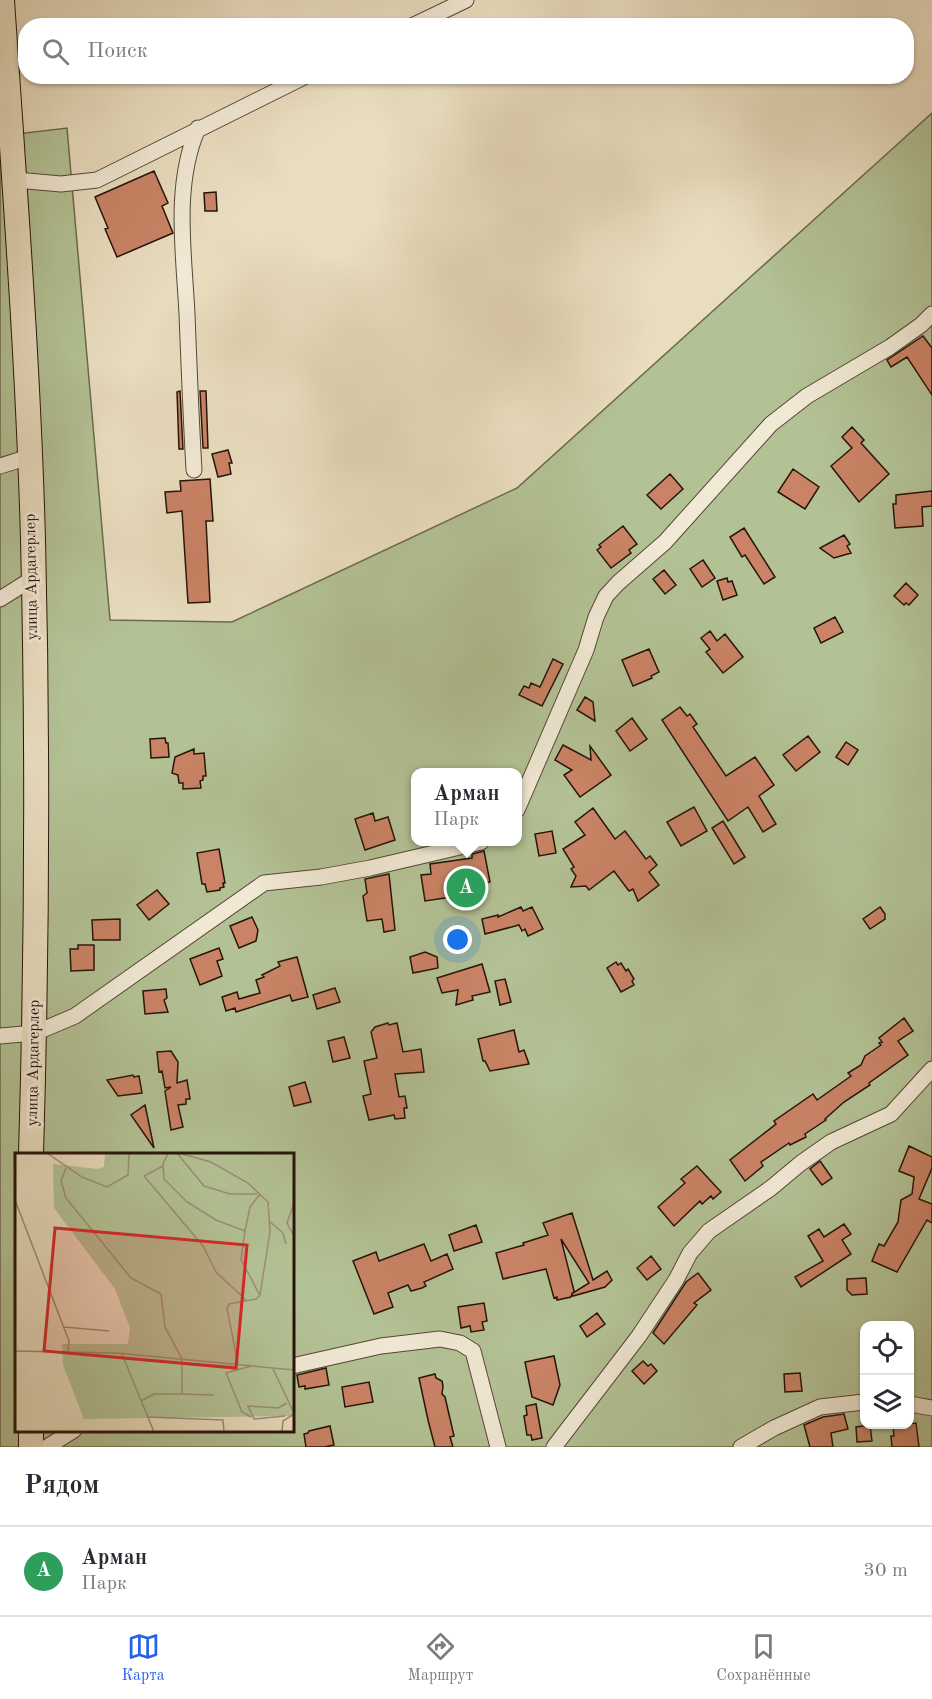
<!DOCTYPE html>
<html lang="ru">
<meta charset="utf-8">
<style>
:root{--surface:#fff;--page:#f7f7f7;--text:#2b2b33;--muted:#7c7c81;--line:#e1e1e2;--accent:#2563eb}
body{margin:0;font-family:"Old Standard TT",serif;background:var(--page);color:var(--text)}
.controls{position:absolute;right:18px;bottom:18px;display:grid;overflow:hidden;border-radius:12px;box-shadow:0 2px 4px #0004}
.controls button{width:54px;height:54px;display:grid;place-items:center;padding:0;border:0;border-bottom:2px solid var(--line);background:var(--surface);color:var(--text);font:30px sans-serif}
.you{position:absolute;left:458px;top:940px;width:21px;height:21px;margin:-15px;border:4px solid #fff;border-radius:50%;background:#1a73e8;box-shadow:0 0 0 9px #1a73e833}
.badge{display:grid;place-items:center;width:39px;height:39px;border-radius:50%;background:var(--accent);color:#fff;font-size:20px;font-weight:700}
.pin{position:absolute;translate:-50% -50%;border:3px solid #fff;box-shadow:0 2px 6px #0006}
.popup{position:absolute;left:411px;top:768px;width:111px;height:78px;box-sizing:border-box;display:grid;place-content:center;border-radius:12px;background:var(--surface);filter:drop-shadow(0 2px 4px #0005);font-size:20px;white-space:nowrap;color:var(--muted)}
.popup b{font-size:22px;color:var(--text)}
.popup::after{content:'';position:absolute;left:50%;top:100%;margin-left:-12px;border:12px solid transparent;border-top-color:var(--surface)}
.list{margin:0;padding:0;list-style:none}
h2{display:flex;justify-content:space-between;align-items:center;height:78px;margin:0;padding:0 24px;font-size:26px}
h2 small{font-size:20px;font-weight:400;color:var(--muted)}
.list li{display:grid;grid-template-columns:39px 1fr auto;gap:18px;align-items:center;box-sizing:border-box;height:90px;padding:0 24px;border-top:2px solid var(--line)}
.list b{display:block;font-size:22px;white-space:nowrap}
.list p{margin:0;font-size:20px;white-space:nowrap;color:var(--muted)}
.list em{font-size:20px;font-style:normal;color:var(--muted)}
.icon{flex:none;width:33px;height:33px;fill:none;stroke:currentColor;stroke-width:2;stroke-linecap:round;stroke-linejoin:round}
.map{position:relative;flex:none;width:932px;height:1447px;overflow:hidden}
.search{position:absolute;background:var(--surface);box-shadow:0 2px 4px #0004;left:18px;right:18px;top:18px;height:66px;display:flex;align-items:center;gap:15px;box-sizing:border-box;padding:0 21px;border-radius:24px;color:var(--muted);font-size:22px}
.sheet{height:168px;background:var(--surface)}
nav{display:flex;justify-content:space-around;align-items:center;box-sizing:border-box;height:84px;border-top:2px solid var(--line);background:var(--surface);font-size:16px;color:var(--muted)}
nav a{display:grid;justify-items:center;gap:3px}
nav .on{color:var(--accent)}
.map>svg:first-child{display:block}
.green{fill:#b3c295;stroke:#6c6b4e;stroke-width:1.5;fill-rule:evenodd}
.building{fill:#ca8366;stroke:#261408;stroke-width:1.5;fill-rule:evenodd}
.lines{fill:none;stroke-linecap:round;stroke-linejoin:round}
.minor-casing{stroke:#574636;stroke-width:17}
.primary-casing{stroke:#261408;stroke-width:26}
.minor{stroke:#f1e9d5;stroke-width:15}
.primary{stroke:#e9ddbf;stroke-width:24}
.labels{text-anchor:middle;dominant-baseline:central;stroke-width:6;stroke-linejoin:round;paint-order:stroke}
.street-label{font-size:16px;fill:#261408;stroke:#f1e9d5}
.inset-road{fill:none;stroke:#9b8d76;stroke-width:1.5}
.view{fill:#d62828;fill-opacity:0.15;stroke:#d62828;stroke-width:3}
.inset-edge{fill:none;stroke:#261408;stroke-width:3}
</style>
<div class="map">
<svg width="932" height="1447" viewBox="0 0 932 1447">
<rect width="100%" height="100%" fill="#e9ddbf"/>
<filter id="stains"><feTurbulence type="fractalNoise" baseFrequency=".00333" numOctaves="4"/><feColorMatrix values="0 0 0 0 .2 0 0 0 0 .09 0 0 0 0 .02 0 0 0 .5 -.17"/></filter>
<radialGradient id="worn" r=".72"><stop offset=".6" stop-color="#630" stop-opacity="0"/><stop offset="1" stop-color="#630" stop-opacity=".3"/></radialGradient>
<path class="green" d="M932 113V1447H0V136L67 128 110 620 232 622 517 488ZM415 772H517V842H415ZM16 1154H292V1430H16ZM864 1326H910V1424H864Z"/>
<path class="building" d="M154 171 168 203 162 206 173 233 117 257 105 229 108 228 95 197Z
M216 192 217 211H205L204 193Z
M923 336 932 348V395L907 357 891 367 887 360Z
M180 391 183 449H179L177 392Z
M200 391H206L208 448H203Z
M852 427 864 440 861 443 889 474 859 502 831 466 852 448 842 437Z
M228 450 232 463H229L231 474 218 477 212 454Z
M793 469 819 487 805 509 778 492Z
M670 474 683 489 661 509 647 495Z
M210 479 213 521H206L210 602 188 603 182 511 167 513 165 492 181 491 180 481Z
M932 491V506L922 507 923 526 895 528 893 504H896V495Z
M623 526 637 544 629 550 631 553 611 568 597 550 601 547 599 545Z
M744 528 775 577 764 584 745 555 742 557 730 537Z
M844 535 850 544 847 546 851 553 834 558 820 548Z
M703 560 715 578 702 587 690 569Z
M664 570 676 585 665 594 653 579Z
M727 578 728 582 732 581 737 595 723 600 717 581Z
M906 583 918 595 909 605 906 603 904 605 894 596Z
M835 617 843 632 821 643 814 628Z
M710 631 717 641 725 634 743 657 723 673 706 652 710 649 701 638Z
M649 649 659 672 651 676 652 678 633 686 622 660Z
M553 659 563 664 542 706 519 695 524 686 529 688 531 683 540 687Z
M585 697 593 702 595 721 577 710Z
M680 707 687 716 690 714 697 724 693 727 726 776 755 757 774 785 759 796 776 824 763 832 748 807 728 821 662 720Z
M632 718 647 739 630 751 616 731Z
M808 736 820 752 796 771 783 755Z
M165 738 166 743H168L169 757 151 758 150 739Z
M846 742 858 750 848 765 836 757Z
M563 745 591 760 590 746 611 775 580 797 564 775 572 770 555 760Z
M194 749V754L204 753 206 776H203V780L200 781 201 788 183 789V783H179L178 775 172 773 175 757Z
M694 807 707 831 681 846 667 822Z
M593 808 615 839 625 831 646 859 650 856 657 865 649 872 659 885 638 901 633 889 629 891 614 871 589 890 586 886 571 887 576 876 571 869 574 867 563 849 585 835 575 822Z
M373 813 375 821 388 817 395 840 365 850 355 819Z
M723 821 745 857 734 864 712 828Z
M552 831 556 853 539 856 535 834Z
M219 849 225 883H223L224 887 220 888V890L207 892 205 884H202L197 853Z
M484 851 490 882 450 889 451 897 425 901 421 875 431 874 430 864 472 858V854Z
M389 874 395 930 384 932 382 919 367 921 363 896 367 893 365 879Z
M157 890 169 904 149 920 137 905Z
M521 907 523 911 532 907 543 929 528 936 525 929 522 931 519 925 485 934 482 919 498 915V917Z
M880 907 885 914V919L870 929 863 919Z
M252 917 258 930 256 941 239 948 230 926Z
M120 919V940H93L92 920Z
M78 945H94V970L71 971 70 949H78Z
M219 948 223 959 217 961 222 976 200 985 190 959Z
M425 952 437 957 438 968 413 973 410 957Z
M297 957 308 997 292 1001 290 995 236 1012 235 1008 226 1011 222 997 237 992 239 999 260 993 256 980 264 977 262 975 280 966 278 962Z
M616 962 618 965 621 963 626 971 628 969 634 979 632 981 634 985 621 992 607 968Z
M482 964 490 992 472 996 473 1000 456 1005 458 990 442 993 437 978Z
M505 979 511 1002 500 1005 495 981Z
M335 988 340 1002 317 1009 313 995Z
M166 989 167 998 164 1000 168 1012 145 1014 143 991Z
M904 1018 913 1031 898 1041 908 1055 869 1083 870 1085 844 1102 825 1119 826 1120 805 1134 806 1137 790 1145 789 1143 761 1162 763 1166 745 1181 730 1160 776 1124 774 1121 813 1094 817 1100 851 1076 848 1073 861 1065 865 1056 881 1045 879 1043 882 1042 879 1038Z
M388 1023 389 1025 397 1023 403 1052 421 1049 424 1072 395 1074 399 1097 405 1096 407 1108H404L405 1118 395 1119 394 1115 369 1120 363 1096 371 1094 364 1061 377 1058 371 1032 375 1027Z
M514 1030 519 1052 524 1050 529 1064 490 1071 485 1061H483L478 1039Z
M344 1037 350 1058 333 1062 328 1041Z
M171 1051 178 1062 177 1083 187 1080 190 1099H186V1104L178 1105 183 1127 171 1130 165 1091 171 1087 165 1088 162 1071 159 1072 157 1052Z
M133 1075 134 1077 139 1076 142 1093 118 1096 107 1080Z
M305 1082 311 1102 294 1106 289 1087Z
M145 1105 154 1148 131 1115Z
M909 1146 932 1157V1168L919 1199 932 1204V1223L927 1220 897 1272 872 1261 879 1244 884 1246 898 1222 901 1200 912 1194 914 1177 899 1171Z
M820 1161 832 1178 822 1185 810 1169Z
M697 1166 721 1192 713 1199 711 1196 702 1204 700 1201 674 1226 658 1207 685 1183 681 1179Z
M572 1213 593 1280 607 1271 612 1280 605 1287 573 1296 572 1294 571 1297 557 1300V1297L554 1298 546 1269 503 1279 496 1253 524 1245 523 1243 548 1235 543 1223ZM561 1239 589 1283 573 1293 574 1291Z
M844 1224 851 1234 842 1240 851 1254 801 1287 795 1277 823 1261 808 1236 819 1229 824 1237Z
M476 1225 482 1242 454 1251 449 1235Z
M424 1244 431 1261 447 1254 453 1269 424 1282 426 1286 422 1288 411 1291 408 1285 388 1293 393 1307 374 1314 353 1261 376 1252 379 1261Z
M651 1256 661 1269 647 1280 637 1268Z
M698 1273 711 1290 694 1303 697 1305 664 1344 653 1333 686 1282Z
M866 1278 867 1294 852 1295 847 1290V1279Z
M484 1303 487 1321 482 1322 484 1330 471 1332 470 1326 461 1328 458 1307Z
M597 1313 605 1324 587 1337 580 1326Z
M554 1356 560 1385 553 1405 532 1397 525 1362Z
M643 1361 648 1366 651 1364 657 1371 644 1384 632 1371Z
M326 1368 329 1385 305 1389V1386L299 1387 297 1375Z
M800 1373 802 1391 785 1392 784 1374Z
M435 1374 436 1378 442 1381 443 1386 442 1394 445 1397 454 1436 450 1437 453 1447H435L428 1420 419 1378Z
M369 1382 373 1402 345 1407 342 1387Z
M536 1404 542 1438 532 1440 531 1435H527L524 1416 527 1415 526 1406Z
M844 1414 848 1429 831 1433 833 1447H810L804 1425 823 1417Z
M916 1423 919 1447H892L891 1436H894L893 1426Z
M870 1425 872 1441 857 1442 856 1427Z
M330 1426 334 1445 324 1447H306L304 1434 308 1433 309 1431Z"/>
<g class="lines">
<g class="minor-casing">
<path id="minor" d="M412 26 466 0
M16 180 61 184 97 180 306 76
M0 466 29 457
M194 470C191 418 189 366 187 314 184 252 173 186 198 128
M0 599 32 579
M517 810 586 650 596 617 606 596 618 583 665 542 771 424 807 396 890 347 921 325 932 314
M0 1036 35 1033 75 1016 264 883 321 877 370 868 481 842
M292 1366 381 1346 440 1339 460 1343 473 1351 498 1447
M910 1404 932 1408
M47 1447 74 1430
M554 1447 639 1336 676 1280 690 1253 709 1231 771 1188 801 1163 831 1142 891 1114 932 1069
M741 1447 774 1428 820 1407 864 1402"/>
</g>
<g class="primary-casing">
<path id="primary" d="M2 0C14 180 28 359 33 539 38 744 37 949 31 1154
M31 1430V1447"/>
</g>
<use href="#minor" class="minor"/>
<use href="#primary" class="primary"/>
</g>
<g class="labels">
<g class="street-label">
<text transform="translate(32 577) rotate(-91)">улица Ардагерлер</text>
<text transform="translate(34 1063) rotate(-89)">улица Ардагерлер</text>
</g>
</g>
<g transform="translate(15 1153)">
<rect width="279" height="279" fill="#e9ddbf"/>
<path d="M90 0H279V263L69 266 48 212 47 191H113L115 175 100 136 39 55 38 11 82 16 89 14Z" fill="#b3c295"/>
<path class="inset-road" d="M32 0 67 24 92 34 113 22 114 0M153 0 148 11 149 26 172 49 201 67 230 78 235 54 245 41M162 0 189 33 215 41H242M164 0 196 9 233 30 253 49 255 79 245 142 241 146 214 151 212 156 223 211M148 13 129 23 188 93 201 119 232 148M51 15 46 28 51 45 116 125 146 141 150 174 167 206V241L199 242M0 47 54 188 53 198M279 50 272 70 279 83M254 68 268 80 271 91M230 78 226 106 244 141M49 174 94 178M0 198 102 200 279 217M107 201 139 279M236 213 211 220 227 259 236 264M258 216 279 260M126 248 139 241H167M270 263 239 266 233 253 263 255 272 250M132 264 208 267 209 279M267 279 268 268 279 261"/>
<path class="view" d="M40 75 232 92 221 215 29 198Z"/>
<rect width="279" height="279" class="inset-edge"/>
</g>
<rect width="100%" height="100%" filter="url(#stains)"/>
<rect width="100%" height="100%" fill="url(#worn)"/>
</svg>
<div class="controls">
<button><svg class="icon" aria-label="locate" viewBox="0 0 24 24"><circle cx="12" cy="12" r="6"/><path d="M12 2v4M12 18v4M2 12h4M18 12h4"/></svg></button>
<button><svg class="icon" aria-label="layers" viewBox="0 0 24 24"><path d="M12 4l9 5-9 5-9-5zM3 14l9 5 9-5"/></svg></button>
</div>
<div class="you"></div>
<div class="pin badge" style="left:466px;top:888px;background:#2e9e5b">A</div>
<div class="popup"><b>Арман</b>Парк</div>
<div class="search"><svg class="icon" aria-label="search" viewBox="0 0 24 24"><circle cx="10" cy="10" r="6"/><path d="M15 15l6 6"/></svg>Поиск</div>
</div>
<section class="sheet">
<h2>Рядом<small></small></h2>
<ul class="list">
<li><span class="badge" style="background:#2e9e5b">A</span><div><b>Арман</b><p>Парк</p></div><em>30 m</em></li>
</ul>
</section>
<nav>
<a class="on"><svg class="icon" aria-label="map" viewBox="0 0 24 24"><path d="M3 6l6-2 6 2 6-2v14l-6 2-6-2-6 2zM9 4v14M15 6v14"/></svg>Карта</a>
<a><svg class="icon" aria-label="directions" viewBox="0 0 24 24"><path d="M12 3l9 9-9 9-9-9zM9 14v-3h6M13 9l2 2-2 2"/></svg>Маршрут</a>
<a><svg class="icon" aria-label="saved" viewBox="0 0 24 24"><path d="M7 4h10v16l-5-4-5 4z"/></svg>Сохранённые</a>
</nav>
